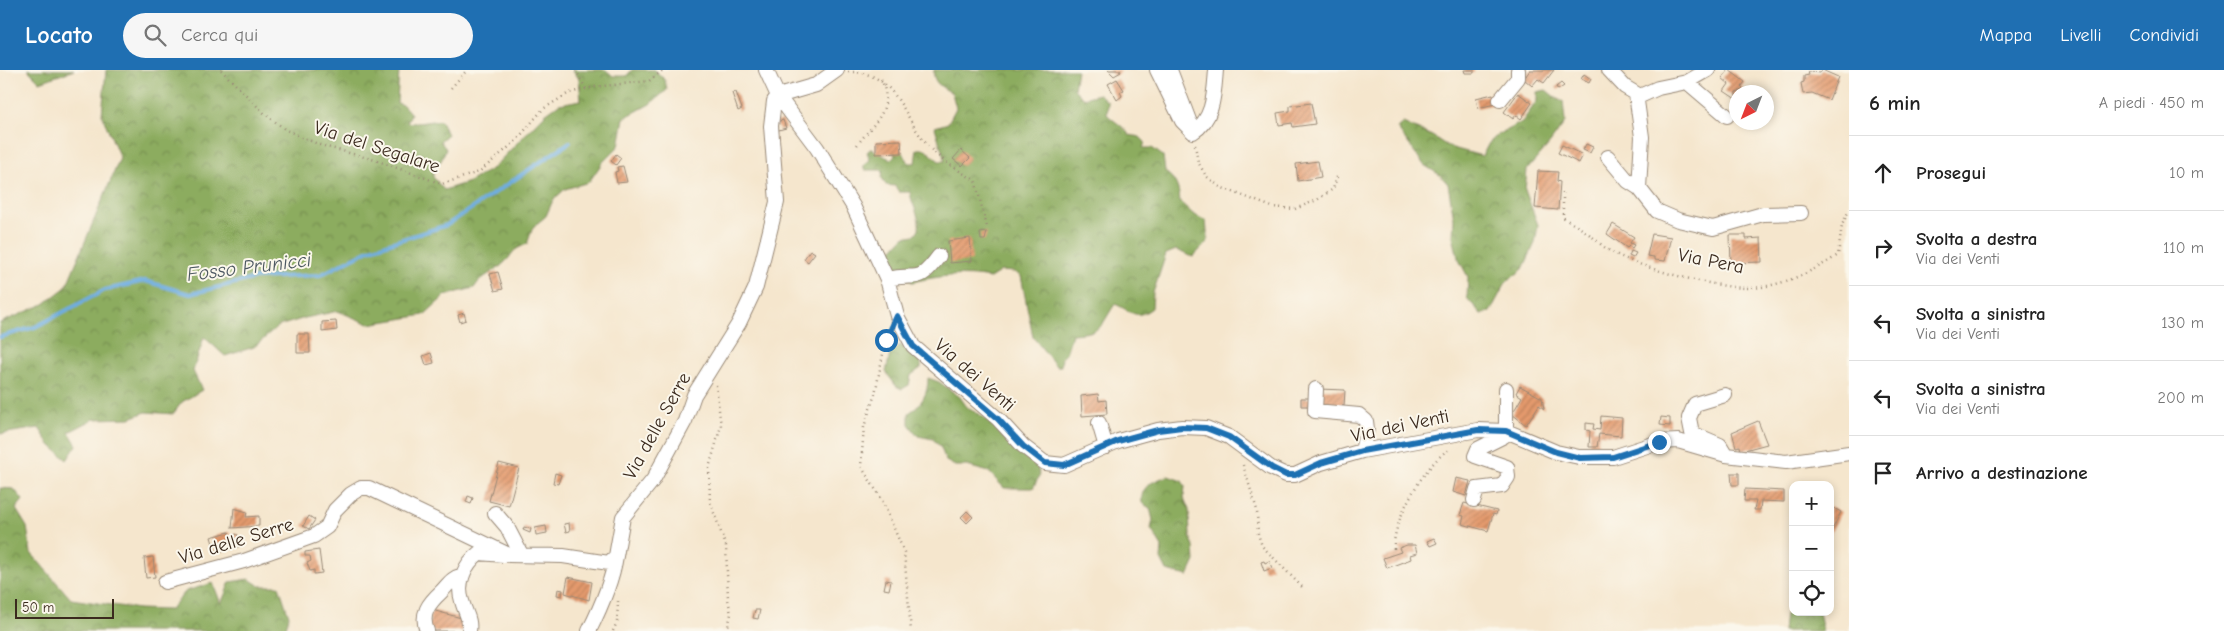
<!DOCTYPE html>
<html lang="it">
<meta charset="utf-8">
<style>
:root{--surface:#fff;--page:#f6f6f6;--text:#222;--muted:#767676;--line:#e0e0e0;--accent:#1f6fb2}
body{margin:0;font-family:"Comic Neue",sans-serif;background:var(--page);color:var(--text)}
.controls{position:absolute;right:15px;bottom:15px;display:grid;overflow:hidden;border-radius:10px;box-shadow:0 2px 8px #0003}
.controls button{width:45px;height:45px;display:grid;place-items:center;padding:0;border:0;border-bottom:1px solid var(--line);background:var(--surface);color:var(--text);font:25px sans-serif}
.compass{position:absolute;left:1729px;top:15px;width:45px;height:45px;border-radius:50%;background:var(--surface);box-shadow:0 2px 8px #0003;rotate:222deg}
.scale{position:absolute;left:15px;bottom:12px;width:99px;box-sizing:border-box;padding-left:5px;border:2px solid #3b2a1e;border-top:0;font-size:14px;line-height:18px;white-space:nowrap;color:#3b2a1e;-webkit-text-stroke:4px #fbf7ec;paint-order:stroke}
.stop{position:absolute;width:15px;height:15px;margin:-11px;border:4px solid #1f6fb2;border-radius:50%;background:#fff}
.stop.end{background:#1f6fb2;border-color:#fff;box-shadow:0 1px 5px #0008}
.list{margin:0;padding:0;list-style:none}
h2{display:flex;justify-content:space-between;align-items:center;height:65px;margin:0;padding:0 20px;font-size:21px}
h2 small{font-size:16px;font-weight:400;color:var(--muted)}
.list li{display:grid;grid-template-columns:32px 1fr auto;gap:15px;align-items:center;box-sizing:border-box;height:75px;padding:0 20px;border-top:1px solid var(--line)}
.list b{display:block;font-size:19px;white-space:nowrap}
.list p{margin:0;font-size:16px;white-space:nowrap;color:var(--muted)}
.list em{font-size:16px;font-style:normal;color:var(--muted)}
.icon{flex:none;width:28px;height:28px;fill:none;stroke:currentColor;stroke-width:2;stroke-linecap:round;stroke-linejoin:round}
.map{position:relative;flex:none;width:1849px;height:561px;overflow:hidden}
header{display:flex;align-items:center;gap:30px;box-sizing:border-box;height:70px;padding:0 25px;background:var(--accent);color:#fff}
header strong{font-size:24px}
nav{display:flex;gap:28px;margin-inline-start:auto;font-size:18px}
.search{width:350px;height:45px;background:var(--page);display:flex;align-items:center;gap:12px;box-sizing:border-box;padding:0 18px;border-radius:28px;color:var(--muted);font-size:19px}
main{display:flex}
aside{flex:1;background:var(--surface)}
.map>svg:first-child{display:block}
.forest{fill:url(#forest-crowns);stroke:#646b3e}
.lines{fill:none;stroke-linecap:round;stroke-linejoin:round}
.stream{stroke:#6eade1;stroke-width:4}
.building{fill:url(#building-hatch)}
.minor-casing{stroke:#988876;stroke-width:16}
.path{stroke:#988876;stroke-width:2.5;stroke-dasharray:1 4;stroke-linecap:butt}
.minor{stroke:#fff;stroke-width:14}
.route{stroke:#1f6fb2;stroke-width:6}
.labels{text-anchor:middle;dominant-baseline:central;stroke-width:4;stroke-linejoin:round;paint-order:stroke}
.street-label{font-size:19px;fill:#3b2a1e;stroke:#fbf7ec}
.water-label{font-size:20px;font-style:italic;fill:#4d5862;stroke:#fbf7ec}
</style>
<header>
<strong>Locato</strong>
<div class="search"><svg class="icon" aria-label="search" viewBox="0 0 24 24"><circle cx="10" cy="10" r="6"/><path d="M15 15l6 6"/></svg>Cerca qui</div>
<nav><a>Mappa</a><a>Livelli</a><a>Condividi</a></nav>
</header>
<main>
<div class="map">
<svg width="1849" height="561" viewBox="0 0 1849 561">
<defs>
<pattern id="forest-crowns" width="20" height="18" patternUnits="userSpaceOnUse" patternTransform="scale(1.25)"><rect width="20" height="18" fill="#8cac5f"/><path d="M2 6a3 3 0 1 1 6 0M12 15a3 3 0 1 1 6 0" fill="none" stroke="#748c4e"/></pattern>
<pattern id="building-hatch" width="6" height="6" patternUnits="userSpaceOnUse" patternTransform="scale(1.25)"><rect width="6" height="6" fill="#e49a6d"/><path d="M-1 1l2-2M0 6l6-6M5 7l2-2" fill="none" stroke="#ba7e59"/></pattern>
</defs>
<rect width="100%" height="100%" fill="#fbf7ec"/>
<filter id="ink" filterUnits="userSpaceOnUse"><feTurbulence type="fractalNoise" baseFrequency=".02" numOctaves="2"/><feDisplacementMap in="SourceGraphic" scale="10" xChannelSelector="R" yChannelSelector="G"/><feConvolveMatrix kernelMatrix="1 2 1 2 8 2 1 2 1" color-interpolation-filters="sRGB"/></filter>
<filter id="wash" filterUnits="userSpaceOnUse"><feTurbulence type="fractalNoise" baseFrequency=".0096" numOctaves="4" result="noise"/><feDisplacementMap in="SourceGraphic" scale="20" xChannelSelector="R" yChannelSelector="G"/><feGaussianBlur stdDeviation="1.12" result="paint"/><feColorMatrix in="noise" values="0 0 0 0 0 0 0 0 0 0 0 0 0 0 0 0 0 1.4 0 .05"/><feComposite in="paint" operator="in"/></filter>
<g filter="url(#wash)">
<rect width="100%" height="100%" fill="#f5e6cd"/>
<path class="forest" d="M28 0H74L40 12Z
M106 0H399L397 33 403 35 411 44 407 52C419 55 428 50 441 51L447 65 440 71 446 79 441 91 433 96V107L444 120 469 112 493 98 545 44 559 34 581 30 579 9 573 0H606L613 6H626L632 0H655L665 10 667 20 650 34 624 48 619 76 602 93 589 112 565 119 553 130 546 146 533 157 527 174C508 182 516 182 504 193 493 204 483 204 474 218L446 225 424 245 369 254 338 241 305 248 279 256 254 277 225 286 204 267 193 301 202 320 182 332 173 344 146 342 130 348 94 349 69 362 77 375 67 390 50 375 39 358 0 364V253L44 234 66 217 120 88 102 45Z
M934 0H1077L1074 19 1083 28 1099 24 1108 32 1107 44C1115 53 1123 55 1129 65L1140 67 1145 72 1143 78H1152L1163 86 1165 102C1176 109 1179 119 1180 132L1193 144 1206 151 1208 171 1193 187 1176 180 1166 184 1153 223 1152 238C1135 251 1132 241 1115 234 1099 258 1104 262 1072 264L1066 283 1062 287 1061 296H1056L1033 267 1021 206 1014 202 1001 201 990 208C962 203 939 206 912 212L889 197 882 188 885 181 893 179 904 167 914 165 919 160C921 147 912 136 910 122H899L895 116 886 115 882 108 883 100H864V95L870 90 867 82 870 79C879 80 882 87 891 89L895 85 891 81 899 77 909 93H915L917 79H925L939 91H945L935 57 948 53 956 38 952 23C942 17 932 13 934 0Z
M1546 20 1556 28 1563 31 1565 52 1550 73 1527 100 1525 120 1538 155 1535 173 1523 199 1506 212 1490 242 1481 244 1467 228 1468 207 1458 188 1453 166 1454 149 1448 114 1440 105 1424 95 1397 58 1403 53 1432 66 1449 77 1482 86 1489 73 1499 64 1522 52 1537 31V22Z
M900 275 921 292V298L911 305 909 315 902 319 896 316 886 302 890 284Z
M928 308 939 312 960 327 967 337 988 350 1012 377 1037 397 1040 405 1033 418H1004L989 402 967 396H955L946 391 941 378 933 369 918 366 909 354V343C922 334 928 324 928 308Z
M1168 406 1182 411 1185 416 1184 428 1189 440 1190 466 1194 477 1195 491 1188 506 1167 501 1161 489 1162 477 1151 459 1153 450 1150 438 1142 433C1140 416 1153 411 1168 406Z
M0 418 14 419 23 430 16 439 27 457 31 483 71 529 139 539 170 540 186 521 213 513 221 534 230 512 249 509 260 516H279L289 546 285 561H0Z
M1800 542H1819L1823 561H1783L1785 544Z"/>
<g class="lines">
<path class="stream" d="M0 267 35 257 105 220 145 211 190 224 256 208 320 205 371 179 447 155 570 72"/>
</g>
<g id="blocks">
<path class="building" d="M1108 0H1120L1121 2 1114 6Z
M1464 0H1474V3H1465Z
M1530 0H1554L1544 13 1538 9 1532 16 1524 9Z
M1729 0 1745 12 1741 17 1744 20 1736 22V29L1724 21 1729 14 1722 8Z
M1822 0 1838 7 1829 30 1812 23 1803 24 1801 13 1804 12V6L1809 5 1808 2 1820 3Z
M1584 4 1591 9 1589 13 1581 9Z
M1117 9 1124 20 1120 22 1122 26 1117 30 1108 14Z
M1561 13 1564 16 1558 20 1556 17Z
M736 22 742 39 738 41 732 23Z
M1518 23 1532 33 1521 49 1516 45 1513 49 1504 42Z
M1493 24 1495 34 1478 38 1476 28Z
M1311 33 1315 54 1293 57 1292 53 1279 55 1277 43 1290 41V36Z
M783 50 786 58 779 60 776 52Z
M901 70 902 83 876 84V71Z
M1586 74 1593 77 1590 83 1583 80Z
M1562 75 1583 85 1579 93 1558 83Z
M961 80 970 88 962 96 953 89Z
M616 84 621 88 616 95 611 91Z
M1318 91 1321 107 1298 111 1296 94Z
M623 96 627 112 617 113 615 102 618 101 617 97Z
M1538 101 1558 102 1557 111 1560 112 1558 140 1535 138Z
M1613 154 1634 167 1630 173 1634 175 1632 178 1629 176 1627 178 1607 164Z
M987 162 985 170H981L980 163Z
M1652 164 1671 167 1665 191 1654 190V187L1647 186Z
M1730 165H1746V169L1761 168 1762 192 1731 193Z
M970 168 972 191 950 193 948 171Z
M810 180 815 183 808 192 804 189Z
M1631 181 1636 183 1633 188 1629 186Z
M498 202 503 219 495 221 490 204Z
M464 243 466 250 460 252 458 245Z
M336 251 337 260 322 262V252Z
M297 264H309L310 283H297Z
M431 283 434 293 426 295 423 286Z
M1520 316 1542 328 1544 339 1539 335 1526 355 1512 344 1522 327 1516 323Z
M1318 319 1345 320 1344 336 1317 335Z
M1098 324 1099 331 1106 330 1107 344 1082 346 1081 326Z
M1301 328H1312L1311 336H1301Z
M1601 346 1622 348 1621 366 1599 364 1597 377H1589L1590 361 1586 360V353L1594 354 1593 359 1600 360Z
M1661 347 1670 348V356L1660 355Z
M1758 351 1767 374 1741 381 1740 376 1736 377 1732 362Z
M499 393 519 398 509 436 489 431Z
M555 403 561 405 558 414 553 413Z
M1731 403H1739V415H1732Z
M1456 408 1470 411 1466 426 1453 422Z
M1745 419 1784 421V432L1761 431 1760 440H1754L1756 431H1744Z
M468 426 473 428 471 434 466 432Z
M1464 433 1497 441 1496 445 1493 444 1488 461 1462 454 1464 446 1460 445Z
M1830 436 1841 442 1830 464Z
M234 438 247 442 246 447 259 446V456L232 458Z
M967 441 973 447 967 453 961 447Z
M309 446 315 450 309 459 303 456Z
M569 453 570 461 566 462 564 454Z
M546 456 547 463 536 465 535 458Z
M524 457 531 459 530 463 523 460Z
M229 462 230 466 237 464 241 476 216 483 211 467Z
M1434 468 1437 473 1430 476 1427 471Z
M1407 475H1415L1417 483 1410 485 1411 489 1387 498 1383 488 1401 482 1399 478Z
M319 480 322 503 314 504V500L310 501 307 493 311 491 310 486H305V482Z
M153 487 155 507 146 508 144 488Z
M1264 491 1265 493 1269 491 1272 498 1264 501 1261 492Z
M568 507 592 512 589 530 565 523Z
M886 510 891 511 889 520 884 519Z
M558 519 563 520 562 526 557 525Z
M432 540 465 549 462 561H428Z
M755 540H760L758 549 753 548Z"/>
</g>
</g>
<g filter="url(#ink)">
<use href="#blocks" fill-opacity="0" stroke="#988876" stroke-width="1"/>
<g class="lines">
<g class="minor-casing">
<path id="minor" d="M766 0 778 26 817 78 853 136 887 209 897 246 913 276 998 349 1023 376 1045 393 1064 395 1118 371 1158 360 1182 357 1206 358 1229 367 1271 398 1286 405H1295L1321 393 1362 381 1478 360 1506 361 1556 382 1579 387H1613L1659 372 1678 371 1726 385 1786 392 1849 383
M1157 0 1182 51 1193 62
M1170 0 1190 53
M1609 0 1625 17 1640 26 1658 18 1687 12 1708 0
M1687 12 1727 46
M1636 24 1642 67 1639 118 1657 141 1678 150 1713 158 1763 144 1801 143
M778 26 816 15 837 0
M1500 30 1518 8V0
M1193 62C1214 49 1214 23 1216 0
M1608 87 1628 111 1639 118
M887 209C918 202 917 216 939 186
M1316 319 1315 341 1359 345 1366 351 1367 359 1362 381
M1725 325 1695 334 1689 348 1692 363 1720 375 1726 385
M1099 353 1106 377
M1474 430 1477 419 1502 416 1508 407 1507 397 1475 386 1478 379 1504 366 1506 361V319
M495 443 507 457 521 484
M165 512 244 491 314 466 327 457 335 440 351 424 361 418H369L509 485 563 486 609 493 616 486 623 447 653 410 685 351 694 325 739 253 756 217 777 132 771 56 774 31 778 26
M427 561C420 544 429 533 441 522 449 514 451 508 463 505
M469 561C471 549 465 543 462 531 456 513 465 494 479 483L504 485
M589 561C601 537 612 512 616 486"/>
</g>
<path class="path" d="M221 0 265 44 286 60 320 75 375 90 442 114 479 102 515 72 543 39 569 23 594 17 649 11 663 0
M576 0 586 19
M848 2C892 0 902 41 921 67 934 86 955 99 975 110L987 157
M451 18 467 0
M857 75C877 49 895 39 880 6
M1195 75 1198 92 1206 106 1220 117 1272 137 1295 139 1317 130 1333 119 1338 104
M1563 123V147C1570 153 1578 156 1585 161 1595 168 1602 177 1612 182 1642 199 1710 216 1745 218 1776 219 1813 202 1838 185L1842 155 1849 140
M890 261 886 269 875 324 864 357 861 396 882 430 904 482 911 561
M716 315 721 356 709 398 710 432 726 476 728 529 731 544 727 561
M1243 395 1257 440 1258 464 1262 476 1302 517
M1394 479C1392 451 1424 396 1448 380
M613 561 617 552 618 531"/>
<use href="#minor" class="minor"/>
</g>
</g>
<g class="lines" filter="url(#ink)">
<path class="route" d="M886 270 897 246 913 276 998 349 1023 376 1045 393 1064 395 1118 371 1158 360 1182 357 1206 358 1229 367 1272 398 1286 405H1295L1321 393 1362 381 1478 360 1506 361 1556 382 1580 388 1613 387 1659 372"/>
</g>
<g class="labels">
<g class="street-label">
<text transform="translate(377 77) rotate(18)">Via del Segalare</text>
<text transform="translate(1711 191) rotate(11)">Via Pera</text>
<text transform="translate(975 305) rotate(41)">Via dei Venti</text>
<text transform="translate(657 356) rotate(-61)">Via delle Serre</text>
<text transform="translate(1400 356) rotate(-12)">Via dei Venti</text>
<text transform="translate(236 471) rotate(-17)">Via delle Serre</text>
</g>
<g class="water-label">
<text transform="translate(249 197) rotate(-7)">Fosso Prunicci</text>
</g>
</g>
</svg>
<div class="controls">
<button>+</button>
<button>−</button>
<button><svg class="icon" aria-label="locate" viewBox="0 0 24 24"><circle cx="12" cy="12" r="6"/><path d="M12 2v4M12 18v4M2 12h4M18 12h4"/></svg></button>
</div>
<svg class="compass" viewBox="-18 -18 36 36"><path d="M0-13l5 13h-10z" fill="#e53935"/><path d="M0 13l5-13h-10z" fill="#767676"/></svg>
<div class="scale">50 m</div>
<div class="stop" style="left:886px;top:270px"></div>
<div class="stop end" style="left:1659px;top:372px"></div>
</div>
<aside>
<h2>6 min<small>A piedi · 450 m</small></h2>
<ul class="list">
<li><svg class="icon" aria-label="ahead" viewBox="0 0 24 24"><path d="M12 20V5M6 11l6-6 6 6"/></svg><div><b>Prosegui</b></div><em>10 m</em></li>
<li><svg class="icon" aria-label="right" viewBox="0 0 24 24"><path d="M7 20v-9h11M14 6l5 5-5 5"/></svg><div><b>Svolta a destra</b><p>Via dei Venti</p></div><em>110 m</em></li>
<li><svg class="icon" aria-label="left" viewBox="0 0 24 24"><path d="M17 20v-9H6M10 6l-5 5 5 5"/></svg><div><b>Svolta a sinistra</b><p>Via dei Venti</p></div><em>130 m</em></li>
<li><svg class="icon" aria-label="left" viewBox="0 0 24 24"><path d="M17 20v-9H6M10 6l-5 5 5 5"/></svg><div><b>Svolta a sinistra</b><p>Via dei Venti</p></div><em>200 m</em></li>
<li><svg class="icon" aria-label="arrive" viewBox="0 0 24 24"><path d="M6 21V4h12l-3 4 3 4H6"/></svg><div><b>Arrivo a destinazione</b></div></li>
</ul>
</aside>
</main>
